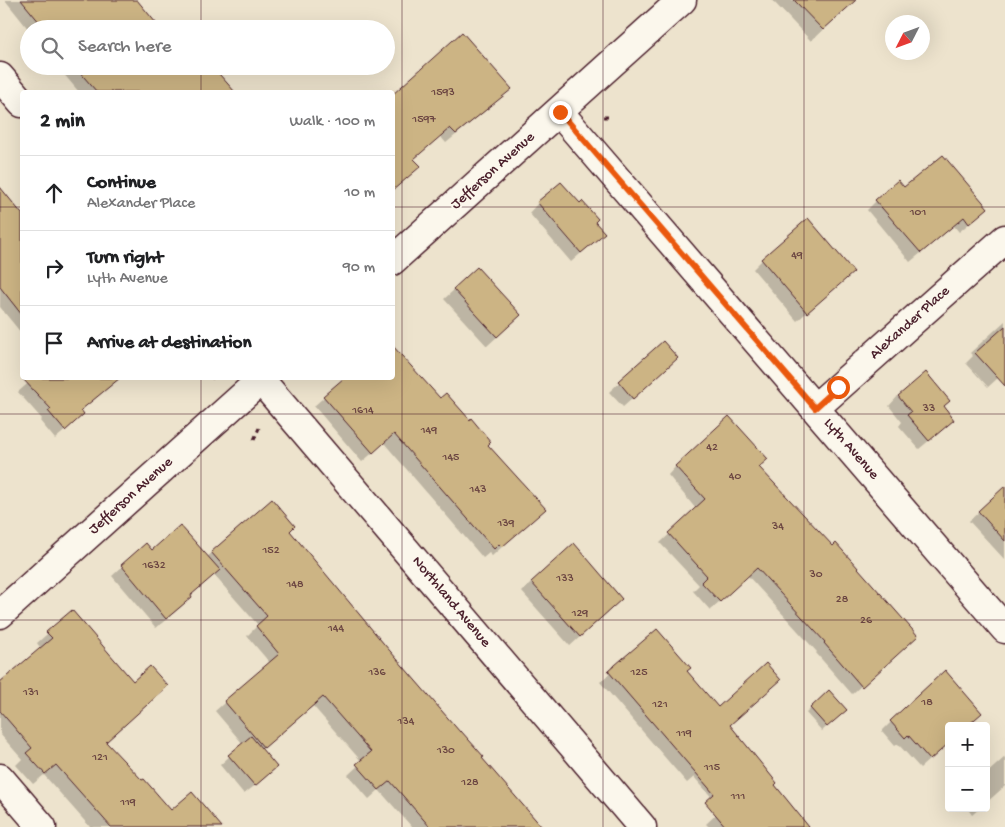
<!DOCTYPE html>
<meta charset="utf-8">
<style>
:root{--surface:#fff;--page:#f6f6f6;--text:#202124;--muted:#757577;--line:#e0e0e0}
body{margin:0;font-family:"Gochi Hand",sans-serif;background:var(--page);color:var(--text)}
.controls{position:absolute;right:15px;bottom:15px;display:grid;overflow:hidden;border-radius:5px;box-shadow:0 5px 20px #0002}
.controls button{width:45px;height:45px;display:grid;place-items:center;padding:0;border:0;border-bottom:1px solid var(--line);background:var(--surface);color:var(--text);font:25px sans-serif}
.compass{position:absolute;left:885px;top:15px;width:45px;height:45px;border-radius:50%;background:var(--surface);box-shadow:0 5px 20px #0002;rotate:228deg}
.stop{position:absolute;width:15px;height:15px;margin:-11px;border:4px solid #ea580c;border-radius:50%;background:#fff}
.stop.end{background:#ea580c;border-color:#fff;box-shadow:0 1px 5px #0008}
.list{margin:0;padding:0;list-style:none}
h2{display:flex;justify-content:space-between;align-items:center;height:65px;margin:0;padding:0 20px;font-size:21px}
h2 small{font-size:16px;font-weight:400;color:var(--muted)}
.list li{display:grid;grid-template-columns:32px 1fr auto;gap:15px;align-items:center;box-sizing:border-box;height:75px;padding:0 20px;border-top:1px solid var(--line)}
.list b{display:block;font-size:19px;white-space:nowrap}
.list p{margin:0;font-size:16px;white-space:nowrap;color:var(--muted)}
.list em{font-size:16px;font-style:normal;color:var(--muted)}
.icon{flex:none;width:28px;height:28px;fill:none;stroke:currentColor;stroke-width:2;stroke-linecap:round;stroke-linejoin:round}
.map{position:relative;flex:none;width:1005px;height:827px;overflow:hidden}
.search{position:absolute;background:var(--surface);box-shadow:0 5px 20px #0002;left:20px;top:20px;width:375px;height:55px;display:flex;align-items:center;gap:12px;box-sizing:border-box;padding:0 18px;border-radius:28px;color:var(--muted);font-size:19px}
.panel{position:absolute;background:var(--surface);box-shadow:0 5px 20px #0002;left:20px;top:90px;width:375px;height:290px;border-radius:5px}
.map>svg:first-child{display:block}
.shadow{fill:#0003}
.building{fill:#ccb484;stroke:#4a1f2b}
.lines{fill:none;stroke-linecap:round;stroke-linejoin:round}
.minor-casing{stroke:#4a1f2b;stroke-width:31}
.tertiary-casing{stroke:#4a1f2b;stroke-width:31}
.path{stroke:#4a1f2b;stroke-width:3;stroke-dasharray:5 4;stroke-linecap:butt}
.minor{stroke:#fbf7ec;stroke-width:28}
.tertiary{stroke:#fbf7ec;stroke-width:28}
.route{stroke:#ea580c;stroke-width:6}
.grid{fill:none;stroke:#4a1f2b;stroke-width:1;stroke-opacity:0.55}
.labels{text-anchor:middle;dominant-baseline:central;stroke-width:4;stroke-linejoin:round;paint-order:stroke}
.number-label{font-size:12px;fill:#6a4441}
.street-label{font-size:15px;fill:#4a1f2b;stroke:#fbf7ec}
</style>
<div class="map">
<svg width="1005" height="827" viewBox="0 0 1005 827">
<rect width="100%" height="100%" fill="#ede3cd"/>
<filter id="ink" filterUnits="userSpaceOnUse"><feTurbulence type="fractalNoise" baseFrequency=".02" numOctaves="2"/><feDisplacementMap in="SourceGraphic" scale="10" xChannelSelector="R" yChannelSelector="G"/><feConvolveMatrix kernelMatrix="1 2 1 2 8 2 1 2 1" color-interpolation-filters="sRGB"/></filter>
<g filter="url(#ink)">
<path class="shadow" d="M5 0H128L160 29H29V30Z
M772 0H854L811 41Z
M57 66H210L233 92H117L112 86 105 92H79Z
M392 95 501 98 446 143 440 136 413 160 409 176 392 191Z
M0 190 22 217V334L0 307Z
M876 201 977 217 959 232 954 226 910 262 867 210Z
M538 203 594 222 604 233 571 262 529 213Z
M762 260 843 281 797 321 753 269Z
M454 290 510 325 487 346 444 299Z
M1005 321V385L998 378 988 387 966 363 973 356 970 353Z
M663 342 667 368 623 407 609 392Z
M34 378H120L80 411 74 423 55 439 40 421 42 419 18 392Z
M346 378H392L440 400 470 422 534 518 492 556 489 553 483 558 384 443 362 462 314 406Z
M898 396 943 407V429L919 449 899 426 902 422 889 406Z
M676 466 758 468 907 645 852 694 816 653 817 652 748 576 710 610 693 591 699 585 660 543 696 509 668 475Z
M1005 488V560L969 521Z
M288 531 481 758 541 827H412L379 790 369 799 348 775 362 762 313 706 261 750 266 777 244 794 220 765 243 744 215 711 270 663 247 636 258 625 213 574 189 596 190 597 181 607 156 628 112 576 146 545 152 552 207 557 212 553Z
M532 582 611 609 570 646 522 592Z
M72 612 105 742 171 812 206 827H90L44 775 33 784 16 765 22 759 0 734V683L41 649 37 643Z
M657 631 685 672 717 709 779 680 729 726 808 827H709L706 824 722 809 694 777 687 783 600 682Z
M829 692 841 714 822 731 806 713Z
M891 722 949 726V742L920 768 898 744 895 746 882 731Z
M1005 757V786L986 803V774Z
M967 808H980L972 815Z"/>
<path class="building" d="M21 0H137L161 29H45Z
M794 0H856L823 30Z
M462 32 512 89 456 134 450 128 414 159 421 166 392 191V95Z
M79 66H212L235 92H97L77 69Z
M943 155 988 208 969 224 964 217 921 253 875 200 898 180 904 187Z
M561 182 580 203 582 201 598 219 595 222 605 233 581 253 537 202Z
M0 187 22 214V315L0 287Z
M808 218 854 272 807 313 761 259Z
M477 267 521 315 497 337 453 289Z
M1005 326V386L975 353Z
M663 341 678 358 633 399 618 381Z
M392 345 440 398 446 393 470 420 471 418 491 442 488 445 546 509 502 547 499 544 494 549 394 434 373 453 323 396 344 378H392Z
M926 372 950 401 944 406 954 420 929 441 907 415 911 412 898 396Z
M22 378H120L81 410 84 414 65 431 48 411 51 409Z
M729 416 768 459 759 467 833 546 836 543 918 636 862 687 824 643 825 642 757 568 720 602 701 582 707 576 668 533 705 499 675 466Z
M1005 486V541L978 511Z
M272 499 295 526 290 531 384 644 460 732 461 731 484 757 482 758 542 827H430L390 781 379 790 356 764 371 752 323 697 264 748 224 701 279 654 256 626 267 616 211 552Z
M180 525 220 570 191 595 192 597 166 619 121 565 146 543 152 550Z
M574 543 622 599 580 637 531 582Z
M72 610 133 681 150 666 168 686 106 742 142 780 144 779 171 810 192 792 222 827H111L56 765 45 774 26 753 32 748 0 711V682L52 638 46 632Z
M657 629 691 668 687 671 718 707 766 663 781 680 730 725 777 783 775 785 809 827H726L705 802 714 794 608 671Z
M945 670 982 713 967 726H949V743L930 760 908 735 905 738 890 721Z
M829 690 847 710 827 727 810 708Z
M251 736 277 767 255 786 228 755Z"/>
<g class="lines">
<g class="minor-casing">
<path id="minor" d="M0 77 22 103
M559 112 1005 629
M259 378 642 827
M815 408 1005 239
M0 778 42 827"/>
</g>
<g class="tertiary-casing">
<path id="tertiary" d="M392 261 682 0
M0 614 263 378"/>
</g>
<path class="path" d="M603 117H610
M212 378H213
M254 440 259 428"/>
<use href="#minor" class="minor"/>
<use href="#tertiary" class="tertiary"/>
</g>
</g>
<g class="lines" filter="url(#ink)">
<path class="route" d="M560 112 815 408 838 387"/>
</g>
<path class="grid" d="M201 0V29M402 0V827M603 0V827M804 0V827M201 66V92M0 207H22M392 207H1005M201 378V827M0 414H1005M0 620H1005"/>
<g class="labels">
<g class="number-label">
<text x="443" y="93">1593</text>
<text x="424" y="120">1597</text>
<text x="918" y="213">101</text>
<text x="797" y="256">49</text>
<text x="929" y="409">33</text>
<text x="363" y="411">1614</text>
<text x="429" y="431">149</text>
<text x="712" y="448">42</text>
<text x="451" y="458">145</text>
<text x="735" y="477">40</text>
<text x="478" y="490">143</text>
<text x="506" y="524">139</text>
<text x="778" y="527">34</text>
<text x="271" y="551">152</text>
<text x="154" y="566">1632</text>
<text x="816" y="575">30</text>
<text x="565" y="579">133</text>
<text x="295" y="585">148</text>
<text x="842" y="600">28</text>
<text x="580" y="614">129</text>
<text x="866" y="621">26</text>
<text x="336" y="629">144</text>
<text x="377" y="673">136</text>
<text x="639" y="673">125</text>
<text x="31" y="693">131</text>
<text x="927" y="703">18</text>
<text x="660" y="705">121</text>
<text x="406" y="722">134</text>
<text x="684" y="734">119</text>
<text x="446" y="751">130</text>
<text x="100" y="758">121</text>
<text x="712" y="768">115</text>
<text x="470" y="783">128</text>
<text x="738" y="797">111</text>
<text x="128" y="803">119</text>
</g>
<g class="street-label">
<text transform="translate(493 171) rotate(-42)">Jefferson Avenue</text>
<text transform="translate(910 323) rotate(-42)">Alexander Place</text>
<text transform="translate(851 449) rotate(49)">Lyth Avenue</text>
<text transform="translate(131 496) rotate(-42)">Jefferson Avenue</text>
<text transform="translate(451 602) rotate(50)">Northland Avenue</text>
</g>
</g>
</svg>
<div class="controls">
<button>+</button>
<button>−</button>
</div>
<svg class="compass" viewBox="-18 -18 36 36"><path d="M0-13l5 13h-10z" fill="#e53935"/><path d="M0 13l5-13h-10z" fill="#757577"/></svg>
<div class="stop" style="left:838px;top:387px"></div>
<div class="stop end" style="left:560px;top:112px"></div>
<div class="search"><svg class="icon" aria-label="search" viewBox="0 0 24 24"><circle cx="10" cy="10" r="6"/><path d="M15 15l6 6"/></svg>Search here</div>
<section class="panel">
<h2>2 min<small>Walk · 100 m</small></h2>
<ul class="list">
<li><svg class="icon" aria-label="ahead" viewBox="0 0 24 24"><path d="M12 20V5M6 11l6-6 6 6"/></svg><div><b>Continue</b><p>Alexander Place</p></div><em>10 m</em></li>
<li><svg class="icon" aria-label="right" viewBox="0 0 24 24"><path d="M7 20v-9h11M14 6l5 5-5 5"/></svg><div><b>Turn right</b><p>Lyth Avenue</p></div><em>90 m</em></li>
<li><svg class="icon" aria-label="arrive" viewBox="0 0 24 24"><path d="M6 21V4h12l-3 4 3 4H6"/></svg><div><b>Arrive at destination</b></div></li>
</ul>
</section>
</div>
